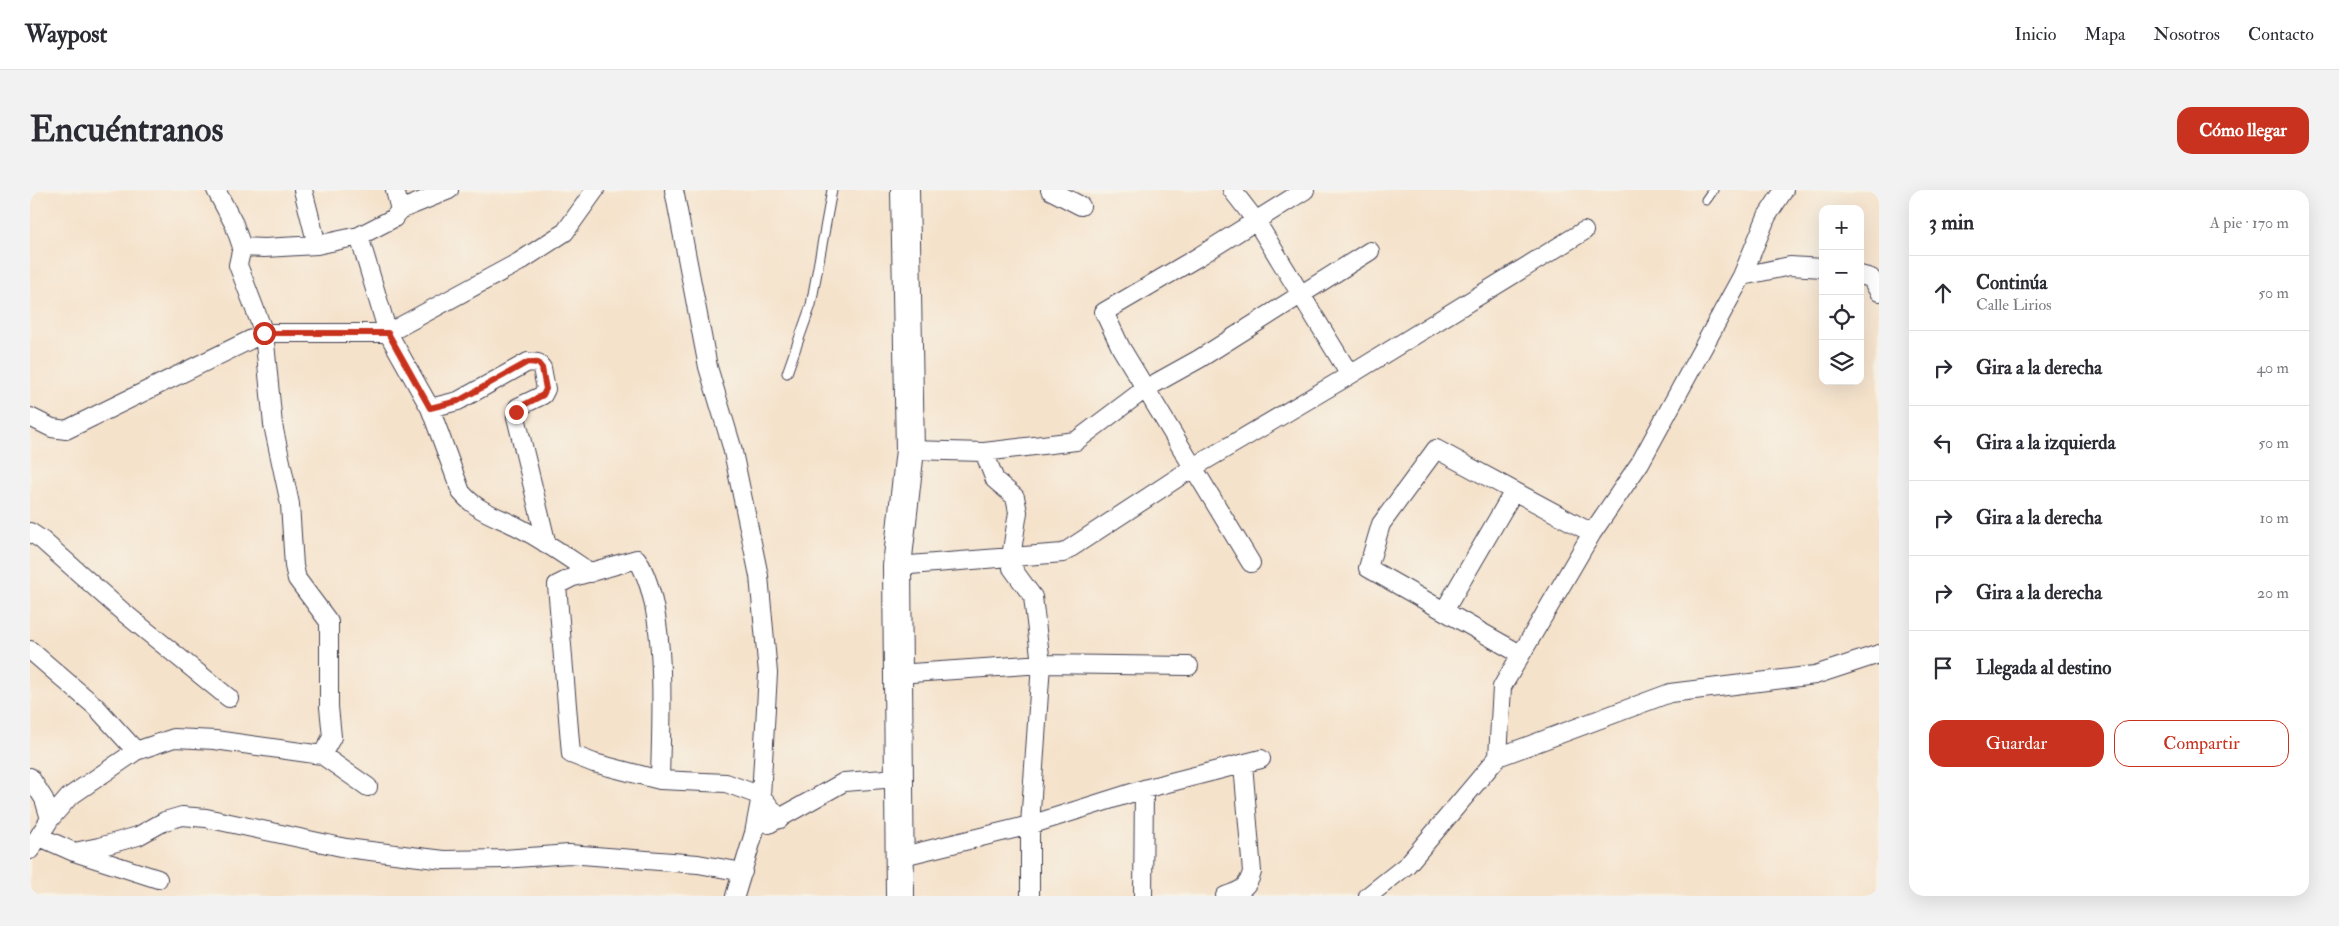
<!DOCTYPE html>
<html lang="es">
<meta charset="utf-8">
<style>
:root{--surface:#fff;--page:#f2f2f3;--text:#2b2b33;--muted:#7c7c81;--line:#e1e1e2;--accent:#c8321e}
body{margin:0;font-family:"IM FELL Double Pica",serif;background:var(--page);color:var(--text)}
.controls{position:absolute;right:15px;top:15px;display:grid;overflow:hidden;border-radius:10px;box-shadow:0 5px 20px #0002}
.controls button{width:45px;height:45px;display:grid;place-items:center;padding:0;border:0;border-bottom:1px solid var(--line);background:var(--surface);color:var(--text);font:25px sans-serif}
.stop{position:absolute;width:15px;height:15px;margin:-11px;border:4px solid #c8321e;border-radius:50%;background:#fff}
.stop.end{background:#c8321e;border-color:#fff;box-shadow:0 1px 5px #0008}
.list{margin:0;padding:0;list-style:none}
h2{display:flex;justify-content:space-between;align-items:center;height:65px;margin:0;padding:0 20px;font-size:21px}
h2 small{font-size:16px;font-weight:400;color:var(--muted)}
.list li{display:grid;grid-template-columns:32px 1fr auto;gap:15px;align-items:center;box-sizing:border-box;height:75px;padding:0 20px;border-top:1px solid var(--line)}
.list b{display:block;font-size:19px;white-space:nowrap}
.list p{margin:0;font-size:16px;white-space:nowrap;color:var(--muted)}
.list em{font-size:16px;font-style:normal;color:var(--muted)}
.actions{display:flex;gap:10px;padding:15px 20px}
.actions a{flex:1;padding:11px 0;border:1px solid var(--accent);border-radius:15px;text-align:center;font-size:18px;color:var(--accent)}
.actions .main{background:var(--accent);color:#fff}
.icon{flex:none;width:28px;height:28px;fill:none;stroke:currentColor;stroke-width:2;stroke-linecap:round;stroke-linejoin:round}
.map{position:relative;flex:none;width:1849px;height:706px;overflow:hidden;border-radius:15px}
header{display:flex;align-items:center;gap:30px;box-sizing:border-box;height:70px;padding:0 25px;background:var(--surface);border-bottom:1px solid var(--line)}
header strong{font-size:24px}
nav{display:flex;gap:28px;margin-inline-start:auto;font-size:18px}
.intro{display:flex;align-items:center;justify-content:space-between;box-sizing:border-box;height:120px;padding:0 30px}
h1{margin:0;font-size:35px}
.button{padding:12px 22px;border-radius:15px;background:var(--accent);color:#fff;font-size:18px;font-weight:700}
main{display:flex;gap:30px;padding:0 30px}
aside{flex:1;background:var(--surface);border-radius:15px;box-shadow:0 5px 20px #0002}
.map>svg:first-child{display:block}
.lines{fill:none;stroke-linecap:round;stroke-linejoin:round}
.lane-casing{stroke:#423f51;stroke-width:11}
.street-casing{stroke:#423f51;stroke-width:20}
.primary-casing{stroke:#423f51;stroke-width:30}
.lane{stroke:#fff;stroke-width:9}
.street{stroke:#fff;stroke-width:18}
.primary{stroke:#fff;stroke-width:28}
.route{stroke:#c8321e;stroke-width:6}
</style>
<header>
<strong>Waypost</strong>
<nav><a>Inicio</a><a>Mapa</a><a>Nosotros</a><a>Contacto</a></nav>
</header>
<div class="intro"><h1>Encuéntranos</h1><a class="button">Cómo llegar</a></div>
<main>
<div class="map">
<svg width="1849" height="706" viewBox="0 0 1849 706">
<rect width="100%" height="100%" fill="#f7f3e8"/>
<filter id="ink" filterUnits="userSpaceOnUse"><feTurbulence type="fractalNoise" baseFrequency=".02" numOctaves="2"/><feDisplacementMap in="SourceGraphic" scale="10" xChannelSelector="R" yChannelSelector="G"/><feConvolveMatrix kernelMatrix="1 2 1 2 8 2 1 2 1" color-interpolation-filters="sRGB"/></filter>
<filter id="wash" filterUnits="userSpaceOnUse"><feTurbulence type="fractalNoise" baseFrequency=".0096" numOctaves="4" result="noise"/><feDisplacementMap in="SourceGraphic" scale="20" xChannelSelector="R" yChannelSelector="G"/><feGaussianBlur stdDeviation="1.12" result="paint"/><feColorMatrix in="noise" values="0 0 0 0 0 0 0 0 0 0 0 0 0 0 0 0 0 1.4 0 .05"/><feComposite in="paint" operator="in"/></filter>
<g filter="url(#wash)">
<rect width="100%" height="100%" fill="#f5e2cb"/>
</g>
<g filter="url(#ink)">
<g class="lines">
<g class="lane-casing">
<path id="lane" d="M1676 10 1683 0
M757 183 781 115 802 0"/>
</g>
<g class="street-casing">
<path id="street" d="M273 0 287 55
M365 0 370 20
M644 0 678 177 702 257 729 386 738 483 731 606 724 643 705 706
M1020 0 1051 16
M1202 0 1226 31 1320 185
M329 46 358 143 400 218 431 302C448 322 464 325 486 336 512 349 537 367 561 383
M212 57 234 58 287 55 329 46 364 28 370 20 419 0
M1830 85 1841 88 1849 102
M1712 86 1760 76 1793 78
M400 218 428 211 498 172 508 173 512 178 516 199 513 205 488 217 486 227 517 355
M0 227 22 238 36 240 234 143H358L489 72 535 42 565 0
M880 260 954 262 965 290 985 307 988 322 981 367 982 378 1003 407 1011 474 1000 635V706
M954 262 1046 251 1115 199 1169 169 1340 61
M0 342 12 350 93 422 199 508
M1221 373 1091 158 1074 122 1168 67 1275 0
M867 376 1033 363 1164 277 1320 185 1554 41
M1414 421 1484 301
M0 460 66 517 106 561
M1490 464 1338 378 1351 334 1406 259 1562 343
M867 484 1011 474 1159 476
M292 565 338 597
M1468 567 1640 503 1785 485 1849 464
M0 587 14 609 20 629
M630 590C631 531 639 419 607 369L543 387 527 395 541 564 564 573 630 590 696 593 731 606 750 629
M739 634 814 592 868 588
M10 647 44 662 69 657 108 646 135 631 152 626 176 628 316 658 414 670 474 669 539 664 668 674 713 682
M0 660 20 629 39 607 106 561 144 548 185 550 292 565 302 547 299 517V432L267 389 264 376 260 314 243 235 234 143 208 75 212 57 204 34 186 0
M47 663 128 689
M869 667 1000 635 1114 599 1231 569
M1113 706 1114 599
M1195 706C1210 701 1218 698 1222 682L1213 574
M1338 706 1377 675 1468 567 1472 497 1562 343 1610 273 1712 86 1737 26 1754 0"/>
</g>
<g class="primary-casing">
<path id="primary" d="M870 706 867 376 880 260 875 0"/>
</g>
<use href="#lane" class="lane"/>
<use href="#street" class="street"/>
<use href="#primary" class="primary"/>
</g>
</g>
<g class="lines" filter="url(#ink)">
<path class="route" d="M234 143H358L400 218 428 211 498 172 508 173 512 178 516 199 513 205 488 218 486 222"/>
</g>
</svg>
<div class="controls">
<button>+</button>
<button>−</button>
<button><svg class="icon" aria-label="locate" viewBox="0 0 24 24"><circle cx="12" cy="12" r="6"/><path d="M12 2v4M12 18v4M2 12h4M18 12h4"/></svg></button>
<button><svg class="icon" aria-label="layers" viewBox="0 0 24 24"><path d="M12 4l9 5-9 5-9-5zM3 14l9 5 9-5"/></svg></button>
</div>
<div class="stop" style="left:234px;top:143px"></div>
<div class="stop end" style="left:486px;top:222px"></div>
</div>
<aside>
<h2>3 min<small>A pie · 170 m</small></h2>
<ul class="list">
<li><svg class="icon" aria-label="ahead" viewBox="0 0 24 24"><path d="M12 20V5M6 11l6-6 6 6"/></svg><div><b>Continúa</b><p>Calle Lirios</p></div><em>50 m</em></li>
<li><svg class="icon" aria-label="right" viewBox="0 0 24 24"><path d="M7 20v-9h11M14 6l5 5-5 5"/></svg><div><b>Gira a la derecha</b></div><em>40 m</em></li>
<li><svg class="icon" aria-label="left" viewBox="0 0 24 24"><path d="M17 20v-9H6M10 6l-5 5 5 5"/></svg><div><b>Gira a la izquierda</b></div><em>50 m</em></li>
<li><svg class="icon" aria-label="right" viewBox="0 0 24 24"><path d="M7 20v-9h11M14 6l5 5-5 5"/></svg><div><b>Gira a la derecha</b></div><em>10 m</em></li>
<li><svg class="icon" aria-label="right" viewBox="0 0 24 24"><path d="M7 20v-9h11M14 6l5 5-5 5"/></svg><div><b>Gira a la derecha</b></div><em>20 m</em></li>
<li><svg class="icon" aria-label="arrive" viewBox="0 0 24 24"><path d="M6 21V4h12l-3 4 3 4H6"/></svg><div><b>Llegada al destino</b></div></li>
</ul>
<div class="actions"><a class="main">Guardar</a><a>Compartir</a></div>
</aside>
</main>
